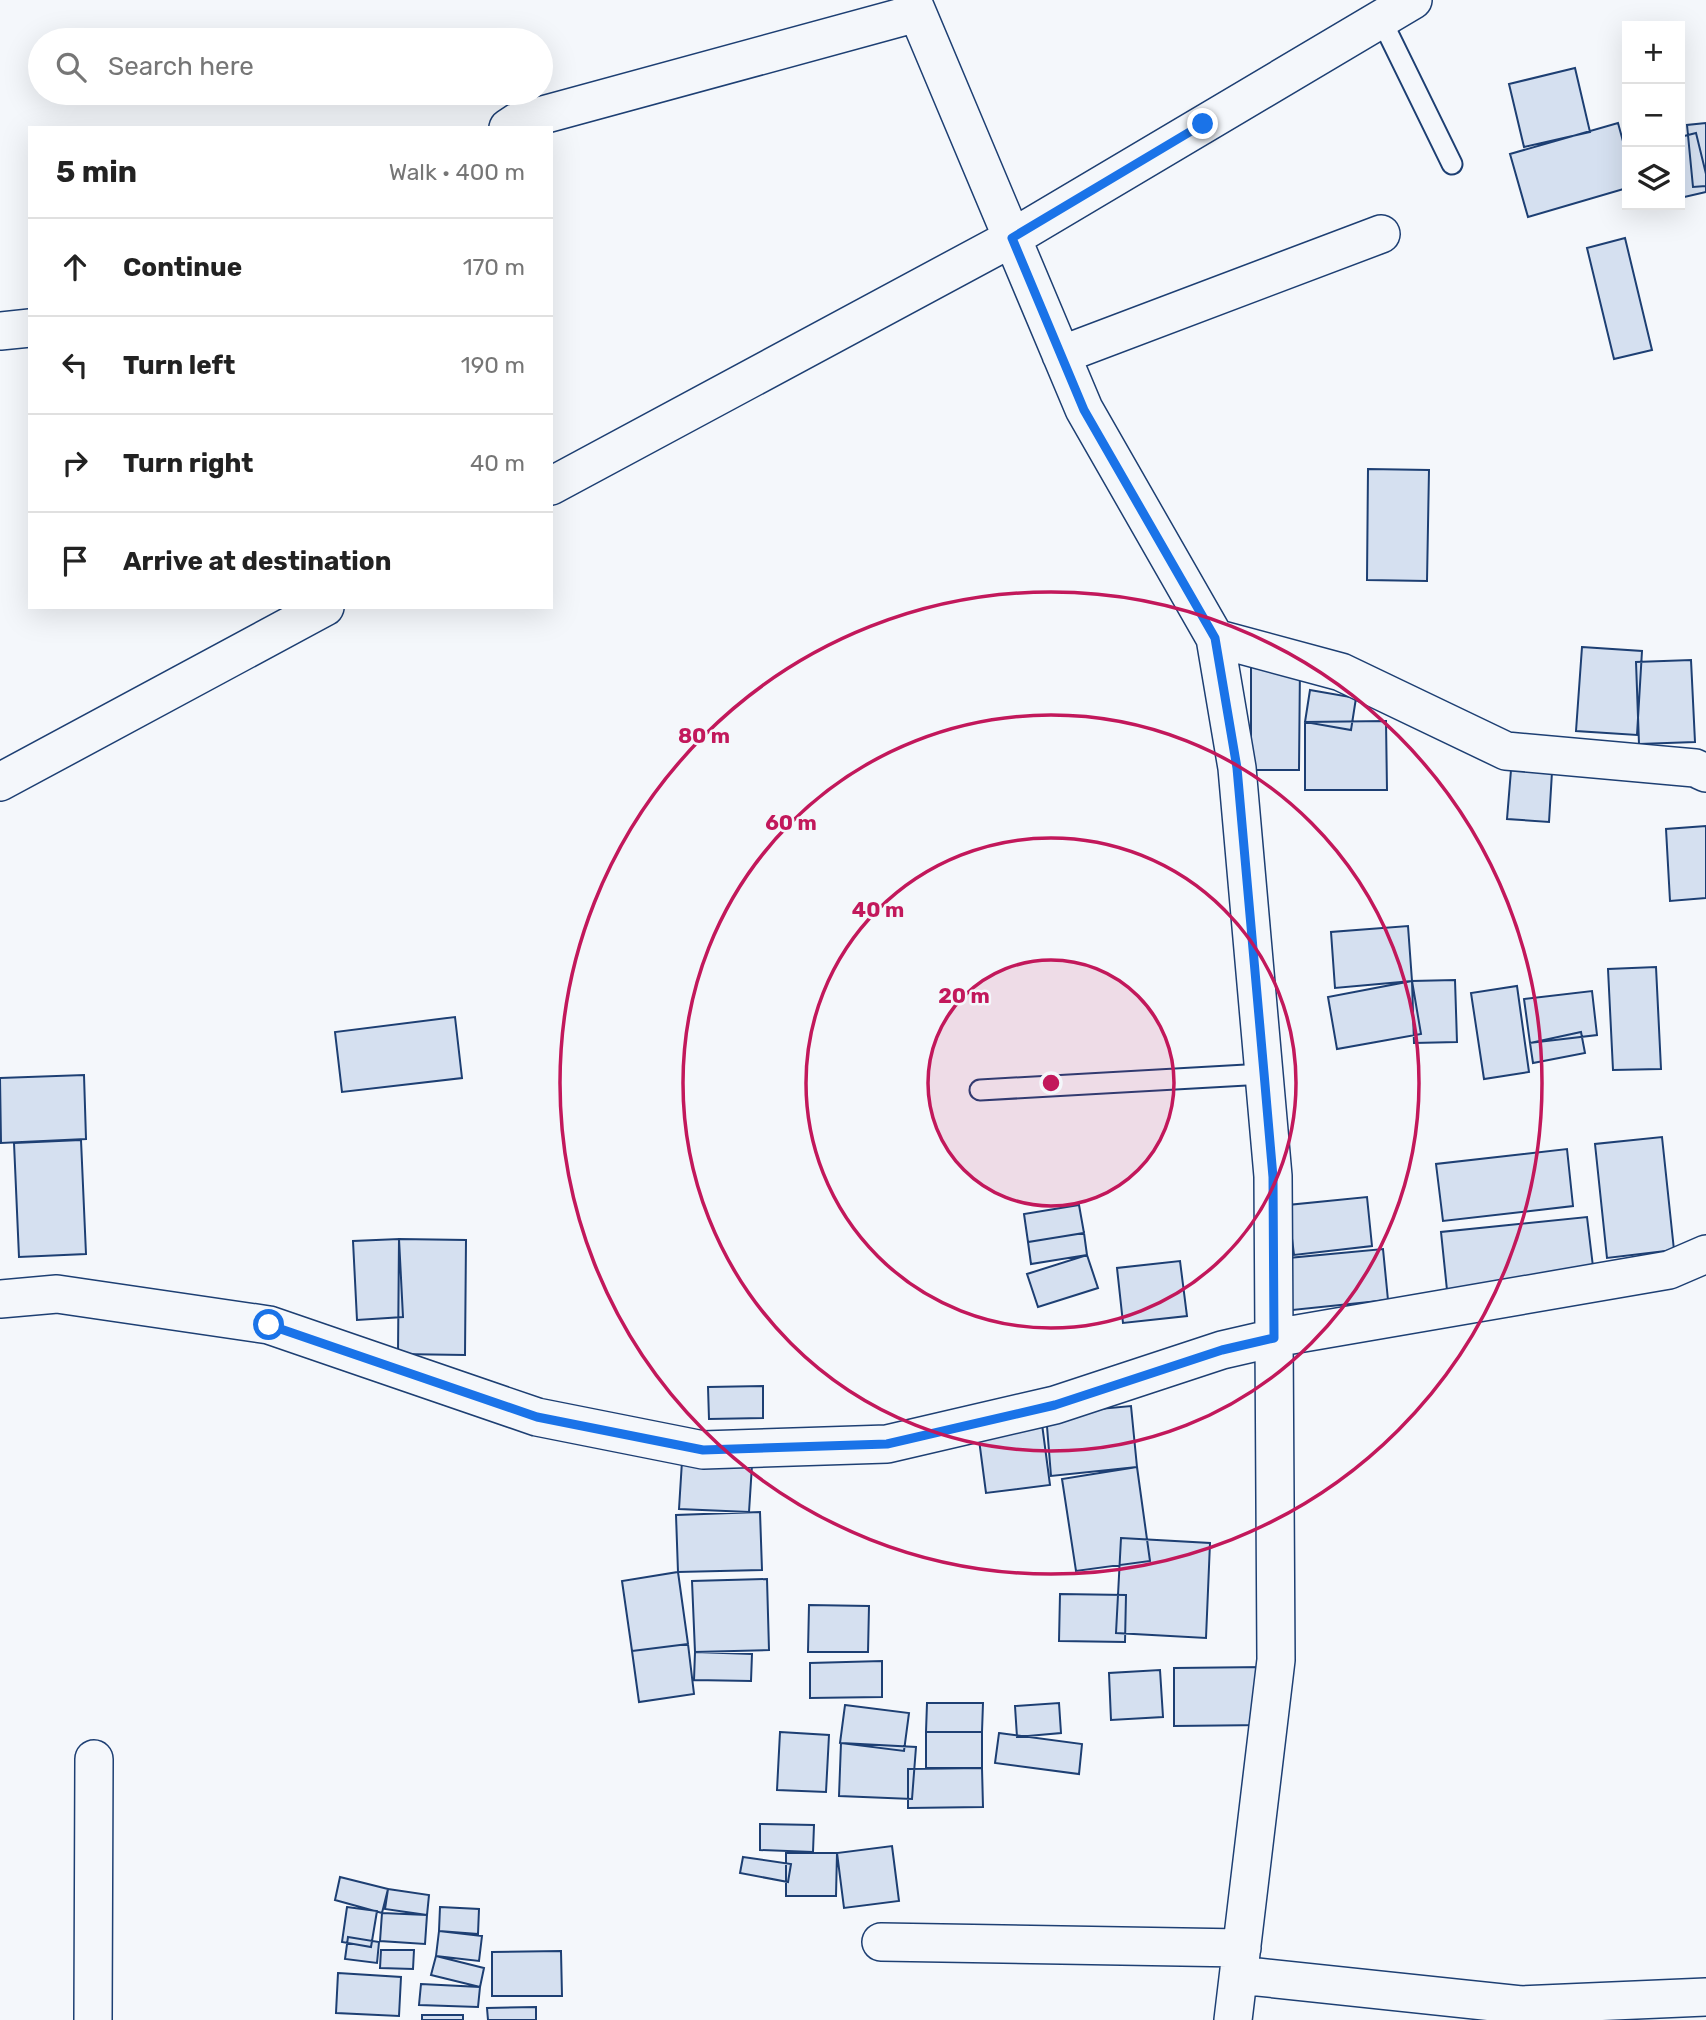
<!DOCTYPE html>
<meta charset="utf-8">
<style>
:root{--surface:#fff;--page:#f6f6f6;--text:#222;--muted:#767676;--line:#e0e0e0}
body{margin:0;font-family:Rubik,sans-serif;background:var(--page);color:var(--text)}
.controls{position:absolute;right:21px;top:21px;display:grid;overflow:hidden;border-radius:0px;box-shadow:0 7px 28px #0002}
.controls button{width:63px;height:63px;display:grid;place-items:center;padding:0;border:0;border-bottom:2px solid var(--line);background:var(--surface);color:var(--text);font:35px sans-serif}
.stop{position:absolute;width:21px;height:21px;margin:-16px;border:5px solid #1a73e8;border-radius:50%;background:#fff}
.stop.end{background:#1a73e8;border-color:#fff;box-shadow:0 2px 7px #0008}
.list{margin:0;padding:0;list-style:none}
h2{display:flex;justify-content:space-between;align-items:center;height:91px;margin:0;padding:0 28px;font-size:30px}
h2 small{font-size:23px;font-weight:400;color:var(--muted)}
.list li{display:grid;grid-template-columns:46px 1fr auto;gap:21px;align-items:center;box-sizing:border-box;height:98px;padding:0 28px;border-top:2px solid var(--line)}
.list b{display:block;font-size:26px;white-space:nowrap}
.list em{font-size:23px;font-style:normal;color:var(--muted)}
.icon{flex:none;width:38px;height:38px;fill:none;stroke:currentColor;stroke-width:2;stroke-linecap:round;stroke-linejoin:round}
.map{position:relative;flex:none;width:1706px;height:2020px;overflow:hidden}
.search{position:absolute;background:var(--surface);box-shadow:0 7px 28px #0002;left:28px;top:28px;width:525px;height:77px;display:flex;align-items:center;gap:18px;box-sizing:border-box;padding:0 24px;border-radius:38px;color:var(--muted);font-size:26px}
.panel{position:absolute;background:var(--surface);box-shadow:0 7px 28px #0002;left:28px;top:126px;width:525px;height:483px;border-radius:0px}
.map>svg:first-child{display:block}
.building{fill:#d5e0f0;stroke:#1d3f73;stroke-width:2}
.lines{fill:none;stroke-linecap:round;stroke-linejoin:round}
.lane-casing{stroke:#1d3f73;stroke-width:23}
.street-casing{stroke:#1d3f73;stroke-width:40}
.lane{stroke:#f4f7fb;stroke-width:19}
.street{stroke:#f4f7fb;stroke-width:37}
.route{stroke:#1a73e8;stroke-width:9}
.ring{fill:none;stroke:#c2185b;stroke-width:3.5}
.centre{fill:#c2185b;stroke:#f4f7fb;stroke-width:3.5}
.ring-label{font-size:21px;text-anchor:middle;font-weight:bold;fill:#c2185b;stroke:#f4f7fb;stroke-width:5;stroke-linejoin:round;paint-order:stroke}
</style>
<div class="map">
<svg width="1706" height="2020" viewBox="0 0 1706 2020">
<rect width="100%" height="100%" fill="#f4f7fb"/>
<path class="building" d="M1575 68 1590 132 1524 147 1509 84Z
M1618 123 1627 156V188L1528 217 1510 154Z
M1706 123V186L1693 187 1687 125Z
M1696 133 1706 174V192L1680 198V137Z
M1625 238 1652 350 1614 359 1587 248Z
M1368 469 1429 470 1427 581 1367 580Z
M1582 647 1642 651 1637 735 1576 731Z
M1691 660 1695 742 1639 744 1636 662Z
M1251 665H1300L1299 770H1251Z
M1310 690 1356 698 1351 730 1305 722Z
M1386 721 1387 790H1305V722Z
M1511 770 1552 772 1549 822 1507 819Z
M1706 826V898L1670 901 1666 829Z
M1408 926 1412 981 1335 988 1331 932Z
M1656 967 1661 1069 1613 1070 1608 969Z
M1455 980 1457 1042 1414 1043 1412 981Z
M1412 981 1421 1034 1337 1049 1328 997Z
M1517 986 1529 1072 1484 1079 1471 993Z
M1592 991 1597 1035 1530 1043 1524 999Z
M455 1017 462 1078 342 1092 335 1032Z
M1581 1032 1585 1053 1533 1063 1530 1043Z
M84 1075 86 1139 1 1143 0 1078Z
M1662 1137 1674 1250 1607 1258 1595 1144Z
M81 1140 86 1254 19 1257 14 1143Z
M1567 1149 1573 1206 1443 1221 1436 1164Z
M1367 1197 1372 1246 1294 1255 1288 1205Z
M1079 1205 1084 1233 1028 1242 1024 1214Z
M1587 1217 1594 1275 1447 1290 1441 1232Z
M1084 1233 1087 1255 1031 1264 1028 1242Z
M399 1239 466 1240 465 1355 398 1354Z
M399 1239 403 1317 357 1320 353 1241Z
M1383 1249 1388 1300 1283 1311 1278 1259Z
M1087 1255 1098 1288 1038 1307 1027 1274Z
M1180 1261 1187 1316 1123 1323 1117 1268Z
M763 1386V1418L709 1419 708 1387Z
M1131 1406 1137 1467 1051 1476 1046 1414Z
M1042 1424 1050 1485 986 1493 978 1432Z
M682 1461 752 1465 749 1512 679 1509Z
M1137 1467 1150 1561 1076 1571 1062 1479Z
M760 1512 762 1570 678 1572 676 1515Z
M1121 1538 1210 1543 1206 1638 1116 1633Z
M678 1572 688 1644 632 1651 622 1581Z
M767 1579 769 1650 695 1652 692 1581Z
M1060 1594 1126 1595 1125 1642 1059 1641Z
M809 1605 869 1606 868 1652H808Z
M688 1644 694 1694 639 1702 632 1651Z
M695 1652 752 1654 751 1681 694 1680Z
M882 1661V1697L810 1698V1663Z
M1265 1667V1725L1174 1726V1668Z
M1160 1670 1163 1717 1111 1720 1109 1673Z
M927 1703H983L982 1732H926Z
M1059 1703 1061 1733 1017 1737 1015 1706Z
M845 1705 909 1713 904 1751 840 1743Z
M780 1732 829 1735 826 1792 777 1790Z
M926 1732H982V1768H926Z
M999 1733 1082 1744 1079 1774 995 1763Z
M841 1743 916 1747 912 1799 839 1796Z
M982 1768 983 1807 908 1808V1769Z
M760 1824 814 1825 813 1852 760 1850Z
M892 1846 899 1901 844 1908 837 1853Z
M786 1853H837L836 1896H786Z
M743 1857 791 1864 788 1882 740 1873Z
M340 1877 388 1889 382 1913 335 1900Z
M388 1889 429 1895 427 1915 385 1909Z
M347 1907 377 1911 371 1947 342 1942Z
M440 1907 479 1909 478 1934 439 1931Z
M382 1913 427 1915 425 1944 380 1941Z
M439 1931 482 1936 479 1961 436 1956Z
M348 1937 379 1942 377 1963 345 1959Z
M381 1950H414L413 1969 380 1968Z
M561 1951 562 1996H492V1952Z
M436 1956 484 1968 480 1987 431 1975Z
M338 1973 401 1977 399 2016 336 2013Z
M421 1984 480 1987 478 2007 419 2005Z
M536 2007V2020H488L487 2008Z
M422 2015H463V2020H422Z"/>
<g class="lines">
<g class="lane-casing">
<path id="lane" d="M1381 19 1452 164
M980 1090 1264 1074"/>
</g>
<g class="street-casing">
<path id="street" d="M912 0 1084 409 1215 638 1237 768 1273 1176 1276 1660 1233 2020
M508 128 517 122 917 13
M0 331 30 328
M1061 355 1381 234
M551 486 1012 238 1413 0
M1215 638 1341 672 1506 751 1695 768 1706 773
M0 782 325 607
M0 1299 57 1294 269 1325 537 1417 703 1450 887 1444 1055 1405 1222 1350 1274 1338 1669 1270 1706 1254
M881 1942 1242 1948
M1239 1975 1521 2005 1706 1997
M93 2020 94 1759"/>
</g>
<use href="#lane" class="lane"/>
<use href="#street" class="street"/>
</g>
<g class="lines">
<path class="route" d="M269 1325 537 1417 703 1450 887 1444 1055 1405 1222 1350 1274 1338 1273 1177 1264 1073 1237 768 1215 638 1084 410 1012 238 1203 124"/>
</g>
<circle cx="1051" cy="1083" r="123" fill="#c2185b" fill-opacity=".12"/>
<g class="ring">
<circle cx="1051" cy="1083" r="123"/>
<circle cx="1051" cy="1083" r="245"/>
<circle cx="1051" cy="1083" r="368"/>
<circle cx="1051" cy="1083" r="491"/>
</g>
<circle cx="1051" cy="1083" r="10" class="centre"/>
<g class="ring-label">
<text x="704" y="743">80 m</text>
<text x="791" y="830">60 m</text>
<text x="878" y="917">40 m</text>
<text x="964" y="1003">20 m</text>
</g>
</svg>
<div class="controls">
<button>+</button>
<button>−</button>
<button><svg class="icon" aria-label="layers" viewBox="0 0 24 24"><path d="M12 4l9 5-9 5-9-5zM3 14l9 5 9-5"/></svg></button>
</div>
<div class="stop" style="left:269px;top:1325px"></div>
<div class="stop end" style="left:1203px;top:124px"></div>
<div class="search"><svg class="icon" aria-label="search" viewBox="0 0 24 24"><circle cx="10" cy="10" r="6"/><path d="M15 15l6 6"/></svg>Search here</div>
<section class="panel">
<h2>5 min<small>Walk · 400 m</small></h2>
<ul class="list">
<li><svg class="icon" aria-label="ahead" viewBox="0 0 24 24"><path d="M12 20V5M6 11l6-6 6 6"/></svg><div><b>Continue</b></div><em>170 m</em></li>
<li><svg class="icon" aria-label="left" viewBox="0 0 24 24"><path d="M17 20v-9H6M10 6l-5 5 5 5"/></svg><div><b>Turn left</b></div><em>190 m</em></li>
<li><svg class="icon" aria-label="right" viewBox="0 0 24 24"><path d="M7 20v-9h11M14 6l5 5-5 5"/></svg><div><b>Turn right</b></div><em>40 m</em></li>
<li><svg class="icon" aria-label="arrive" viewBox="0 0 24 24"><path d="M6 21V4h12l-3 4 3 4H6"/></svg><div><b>Arrive at destination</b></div></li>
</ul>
</section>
</div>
